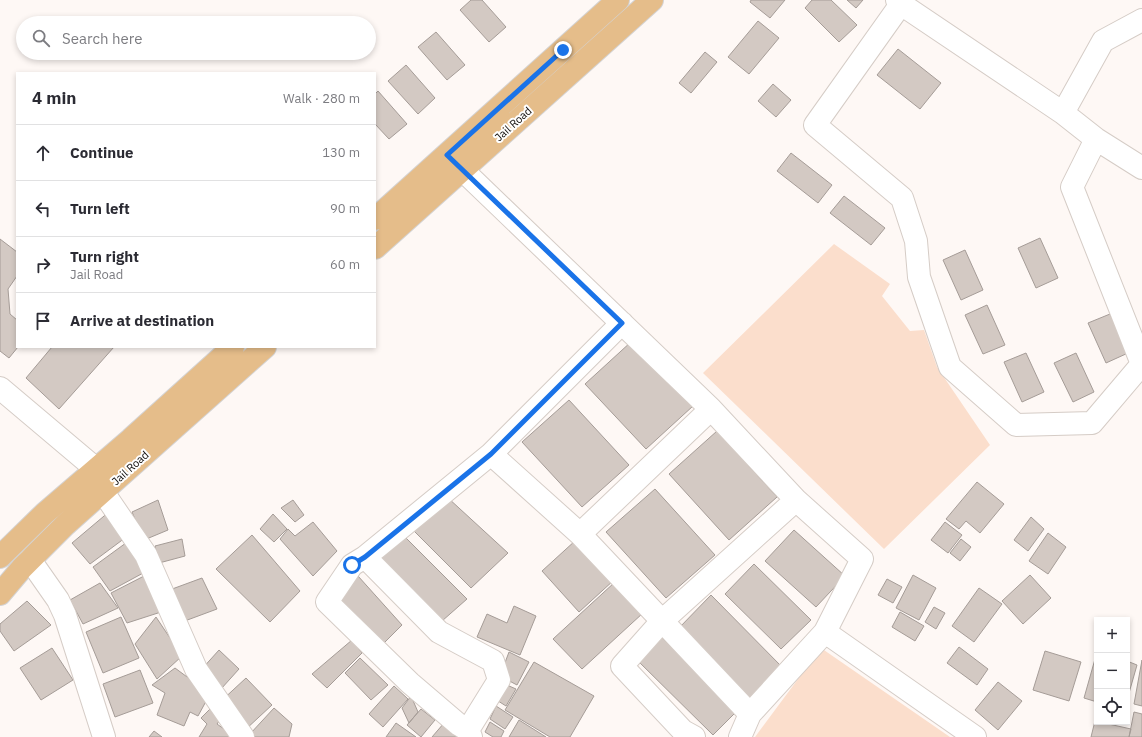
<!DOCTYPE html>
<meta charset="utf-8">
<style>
:root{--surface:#fff;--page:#f7f7f7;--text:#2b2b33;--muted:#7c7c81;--line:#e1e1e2}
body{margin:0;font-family:"IBM Plex Sans",sans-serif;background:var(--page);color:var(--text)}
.controls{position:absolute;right:12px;bottom:12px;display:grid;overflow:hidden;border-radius:0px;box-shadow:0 2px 6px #0003}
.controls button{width:36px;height:36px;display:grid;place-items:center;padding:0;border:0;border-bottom:1px solid var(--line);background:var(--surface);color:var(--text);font:20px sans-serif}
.stop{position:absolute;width:12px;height:12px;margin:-9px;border:3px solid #1a73e8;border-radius:50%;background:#fff}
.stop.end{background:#1a73e8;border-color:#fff;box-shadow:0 1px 4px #0008}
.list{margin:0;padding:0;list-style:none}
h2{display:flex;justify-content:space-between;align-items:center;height:52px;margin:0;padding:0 16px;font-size:17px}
h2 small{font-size:13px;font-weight:400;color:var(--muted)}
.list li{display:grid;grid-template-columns:26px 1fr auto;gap:12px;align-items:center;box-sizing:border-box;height:56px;padding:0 16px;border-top:1px solid var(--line)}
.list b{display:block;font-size:15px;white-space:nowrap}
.list p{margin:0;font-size:13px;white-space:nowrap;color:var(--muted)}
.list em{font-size:13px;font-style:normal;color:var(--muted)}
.icon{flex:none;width:22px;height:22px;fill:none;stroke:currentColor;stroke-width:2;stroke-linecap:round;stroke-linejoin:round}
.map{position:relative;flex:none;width:1142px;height:737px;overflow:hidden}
.search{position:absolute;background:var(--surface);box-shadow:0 2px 6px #0003;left:16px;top:16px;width:360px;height:44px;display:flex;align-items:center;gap:10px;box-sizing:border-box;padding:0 14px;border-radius:22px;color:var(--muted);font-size:15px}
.panel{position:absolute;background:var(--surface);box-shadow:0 2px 6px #0003;left:16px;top:72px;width:360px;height:276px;border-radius:0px}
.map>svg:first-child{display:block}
.green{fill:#fbdecc}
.building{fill:#d3c9c3;stroke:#a59c97}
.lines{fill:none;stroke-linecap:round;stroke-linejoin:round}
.minor-casing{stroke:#d5ccc6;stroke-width:24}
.major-casing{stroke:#d4d3d3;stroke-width:24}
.minor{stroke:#fff;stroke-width:22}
.major{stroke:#e5bd8a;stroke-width:22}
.route{stroke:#1a73e8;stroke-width:5}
.labels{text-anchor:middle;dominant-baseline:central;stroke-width:4;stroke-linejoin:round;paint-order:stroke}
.street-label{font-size:11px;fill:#100d0b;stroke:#fff}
</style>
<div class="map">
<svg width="1142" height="737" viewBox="0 0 1142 737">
<rect width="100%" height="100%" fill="#fef8f5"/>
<path class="green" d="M834 244 890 284 882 296 910 331 924 330 937 367 990 445 884 549 703 373Z
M821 648 950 737H755Z"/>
<path class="building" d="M471 0H482L506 27 489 42 460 10Z
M751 0H785L770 18 750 2Z
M812 0H831L857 25 839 42 805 8Z
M847 0H863L856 8Z
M758 21 779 38 749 74 728 57Z
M436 32 465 65 447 80 418 47Z
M898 49 941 83 920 109 877 75Z
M705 52 717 62 691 93 679 83Z
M406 65 435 98 418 114 388 81Z
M773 84 791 100 776 117 758 101Z
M378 91 407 124 389 139 375 124V94Z
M791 153 832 185 818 203 777 171Z
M844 196 885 228 871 245 830 213Z
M1040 238 1058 278 1036 288 1018 248Z
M0 239 17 252V276L8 289 10 314 17 320V347H18L9 358 0 351Z
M965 250 983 290 961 300 943 260Z
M987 305 1005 345 983 354 965 315Z
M1110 314 1128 353 1106 363 1088 323Z
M632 341 693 406 646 449 585 384Z
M52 347H114L59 409 26 378Z
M1026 353 1044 392 1022 402 1004 362Z
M1076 353 1094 392 1073 402 1054 363Z
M569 400 629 465 582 507 522 442Z
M717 431 777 497 729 540 669 474Z
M977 482 1004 504 980 533 966 521 959 529 946 519Z
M655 489 715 555 666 598 606 532Z
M447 497 508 553 471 588 413 530Z
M158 500 168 530 144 540 132 512Z
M293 500 304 515 295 522 281 508Z
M110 511 129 535 90 564 72 543Z
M273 514 287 529 274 542 260 529Z
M1031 517 1044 529 1028 551 1014 540Z
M313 522 337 551 313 576 280 539 288 529 295 536Z
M945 522 962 535 948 553 931 540Z
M794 530 845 576 816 607 765 561Z
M1048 533 1066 547 1048 574 1029 561Z
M402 534 467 599 442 621 373 557Z
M252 535 300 591 270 622 216 569Z
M182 539 185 556 159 563 155 546Z
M961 539 971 547 960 561 950 553Z
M130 540 145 572 110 591 93 567Z
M576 540 614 580 579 612 542 571Z
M754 564 811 620 781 649 725 594Z
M146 575 161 612 127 623 111 593Z
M913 575 936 588 919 620 896 608Z
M1030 575 1051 598 1023 624 1002 601Z
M358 576 402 625 381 646 334 602Z
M202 578 217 609 182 622 164 592Z
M887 579 902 587 893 603 878 595Z
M615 582 643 613 582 669 553 639Z
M100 583 118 608 83 624 70 600Z
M979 588 1002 604 974 642 952 626Z
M711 595 783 668 749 701 678 629Z
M27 601 51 625 14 651 0 631V624Z
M514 606 536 616 520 655 477 637 487 614 507 623Z
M934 607 945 613 936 629 925 622Z
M900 612 924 626 915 641 892 627Z
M121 617 139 658 103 673 86 632Z
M156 617 182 656 157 679 135 644Z
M660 636 736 712 713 735 636 659Z
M352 640 362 653 327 688 312 674Z
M959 647 988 669 977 685 947 663Z
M52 648 73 680 41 700 20 668Z
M219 650 239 669 221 689 201 670Z
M1045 651 1081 662 1069 701 1033 690Z
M509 652 529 662 517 685 500 676Z
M1097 652V702L1084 698Z
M360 658 388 685 371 700 345 673Z
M1142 660V706L1134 704Z
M1127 661 1137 665 1127 700Z
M534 662 594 696 570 737H550L505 710Z
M175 668 210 694 198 716 190 712 184 726 157 715 165 693 152 685Z
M140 670 153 703 115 717 103 684Z
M246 678 272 705 245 730 219 703Z
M500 682 516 689 506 706 495 699Z
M998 682 1022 701 998 730 975 710Z
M394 686 408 699 383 727 369 714Z
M411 696 418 712 409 723 402 708Z
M496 706 513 717 505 729 490 719Z
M274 708 292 724 289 737H253L250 734Z
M210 709 223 716 217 724 235 737H199L207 724 201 718Z
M421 709 435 720 421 737 407 725Z
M1134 712 1142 714V737H1129Z
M519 720 546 737H509Z
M1095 721 1131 729 1129 737H1091Z
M490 722 504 731 501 737H493L485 732Z
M396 723 416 737H386Z
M444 723 458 734 456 737H432Z
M154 731 162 737H149Z"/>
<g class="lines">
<g class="minor-casing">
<path id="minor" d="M897 0 901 4 1063 113 1096 139 1142 168
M901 4 815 125 902 198 916 241 919 277 950 367 1016 425 1092 423 1142 364 1072 187 1096 139
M1063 113 1103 41 1142 20
M449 157 711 409 796 500 862 559 825 632 975 737
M0 388 96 469
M491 454 580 534 750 714
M103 492 146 555 196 669 243 737
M580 534 711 409
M365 557 439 632 493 661 499 680 468 730
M30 560 58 600 65 615 104 737
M471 737 468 730 458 724 410 683 327 602 352 565 365 557 491 454 622 323
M694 737 683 731 622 666 662 621 796 500
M740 737 750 714 825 632"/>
</g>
<g class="major-casing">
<path id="major" d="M375 219 618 0
M375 248 652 0
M0 557 45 513 131 439 233 347
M0 594 22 568 65 525 265 347"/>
</g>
<use href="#minor" class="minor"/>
<use href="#major" class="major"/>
</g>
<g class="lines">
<path class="route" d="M352 565 365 557 491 454 622 323 447 155 563 50"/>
</g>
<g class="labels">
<g class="street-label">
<text transform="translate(513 124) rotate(-42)">Jail Road</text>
<text transform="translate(130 468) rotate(-42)">Jail Road</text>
</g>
</g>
</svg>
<div class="controls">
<button>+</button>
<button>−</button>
<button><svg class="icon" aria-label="locate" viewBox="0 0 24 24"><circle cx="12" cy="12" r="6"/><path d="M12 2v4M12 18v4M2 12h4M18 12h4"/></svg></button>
</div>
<div class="stop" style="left:352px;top:565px"></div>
<div class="stop end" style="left:563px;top:50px"></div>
<div class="search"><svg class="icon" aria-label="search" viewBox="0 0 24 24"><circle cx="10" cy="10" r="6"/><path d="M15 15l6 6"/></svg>Search here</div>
<section class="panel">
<h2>4 min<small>Walk · 280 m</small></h2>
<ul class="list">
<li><svg class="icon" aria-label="ahead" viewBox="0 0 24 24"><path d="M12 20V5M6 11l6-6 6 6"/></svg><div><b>Continue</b></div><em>130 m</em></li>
<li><svg class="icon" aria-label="left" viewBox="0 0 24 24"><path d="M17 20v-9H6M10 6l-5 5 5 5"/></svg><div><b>Turn left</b></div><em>90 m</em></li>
<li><svg class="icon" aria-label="right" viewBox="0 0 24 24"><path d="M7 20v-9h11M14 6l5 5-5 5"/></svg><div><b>Turn right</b><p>Jail Road</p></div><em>60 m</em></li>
<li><svg class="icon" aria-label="arrive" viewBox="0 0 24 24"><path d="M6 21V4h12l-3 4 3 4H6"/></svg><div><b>Arrive at destination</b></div></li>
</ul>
</section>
</div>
